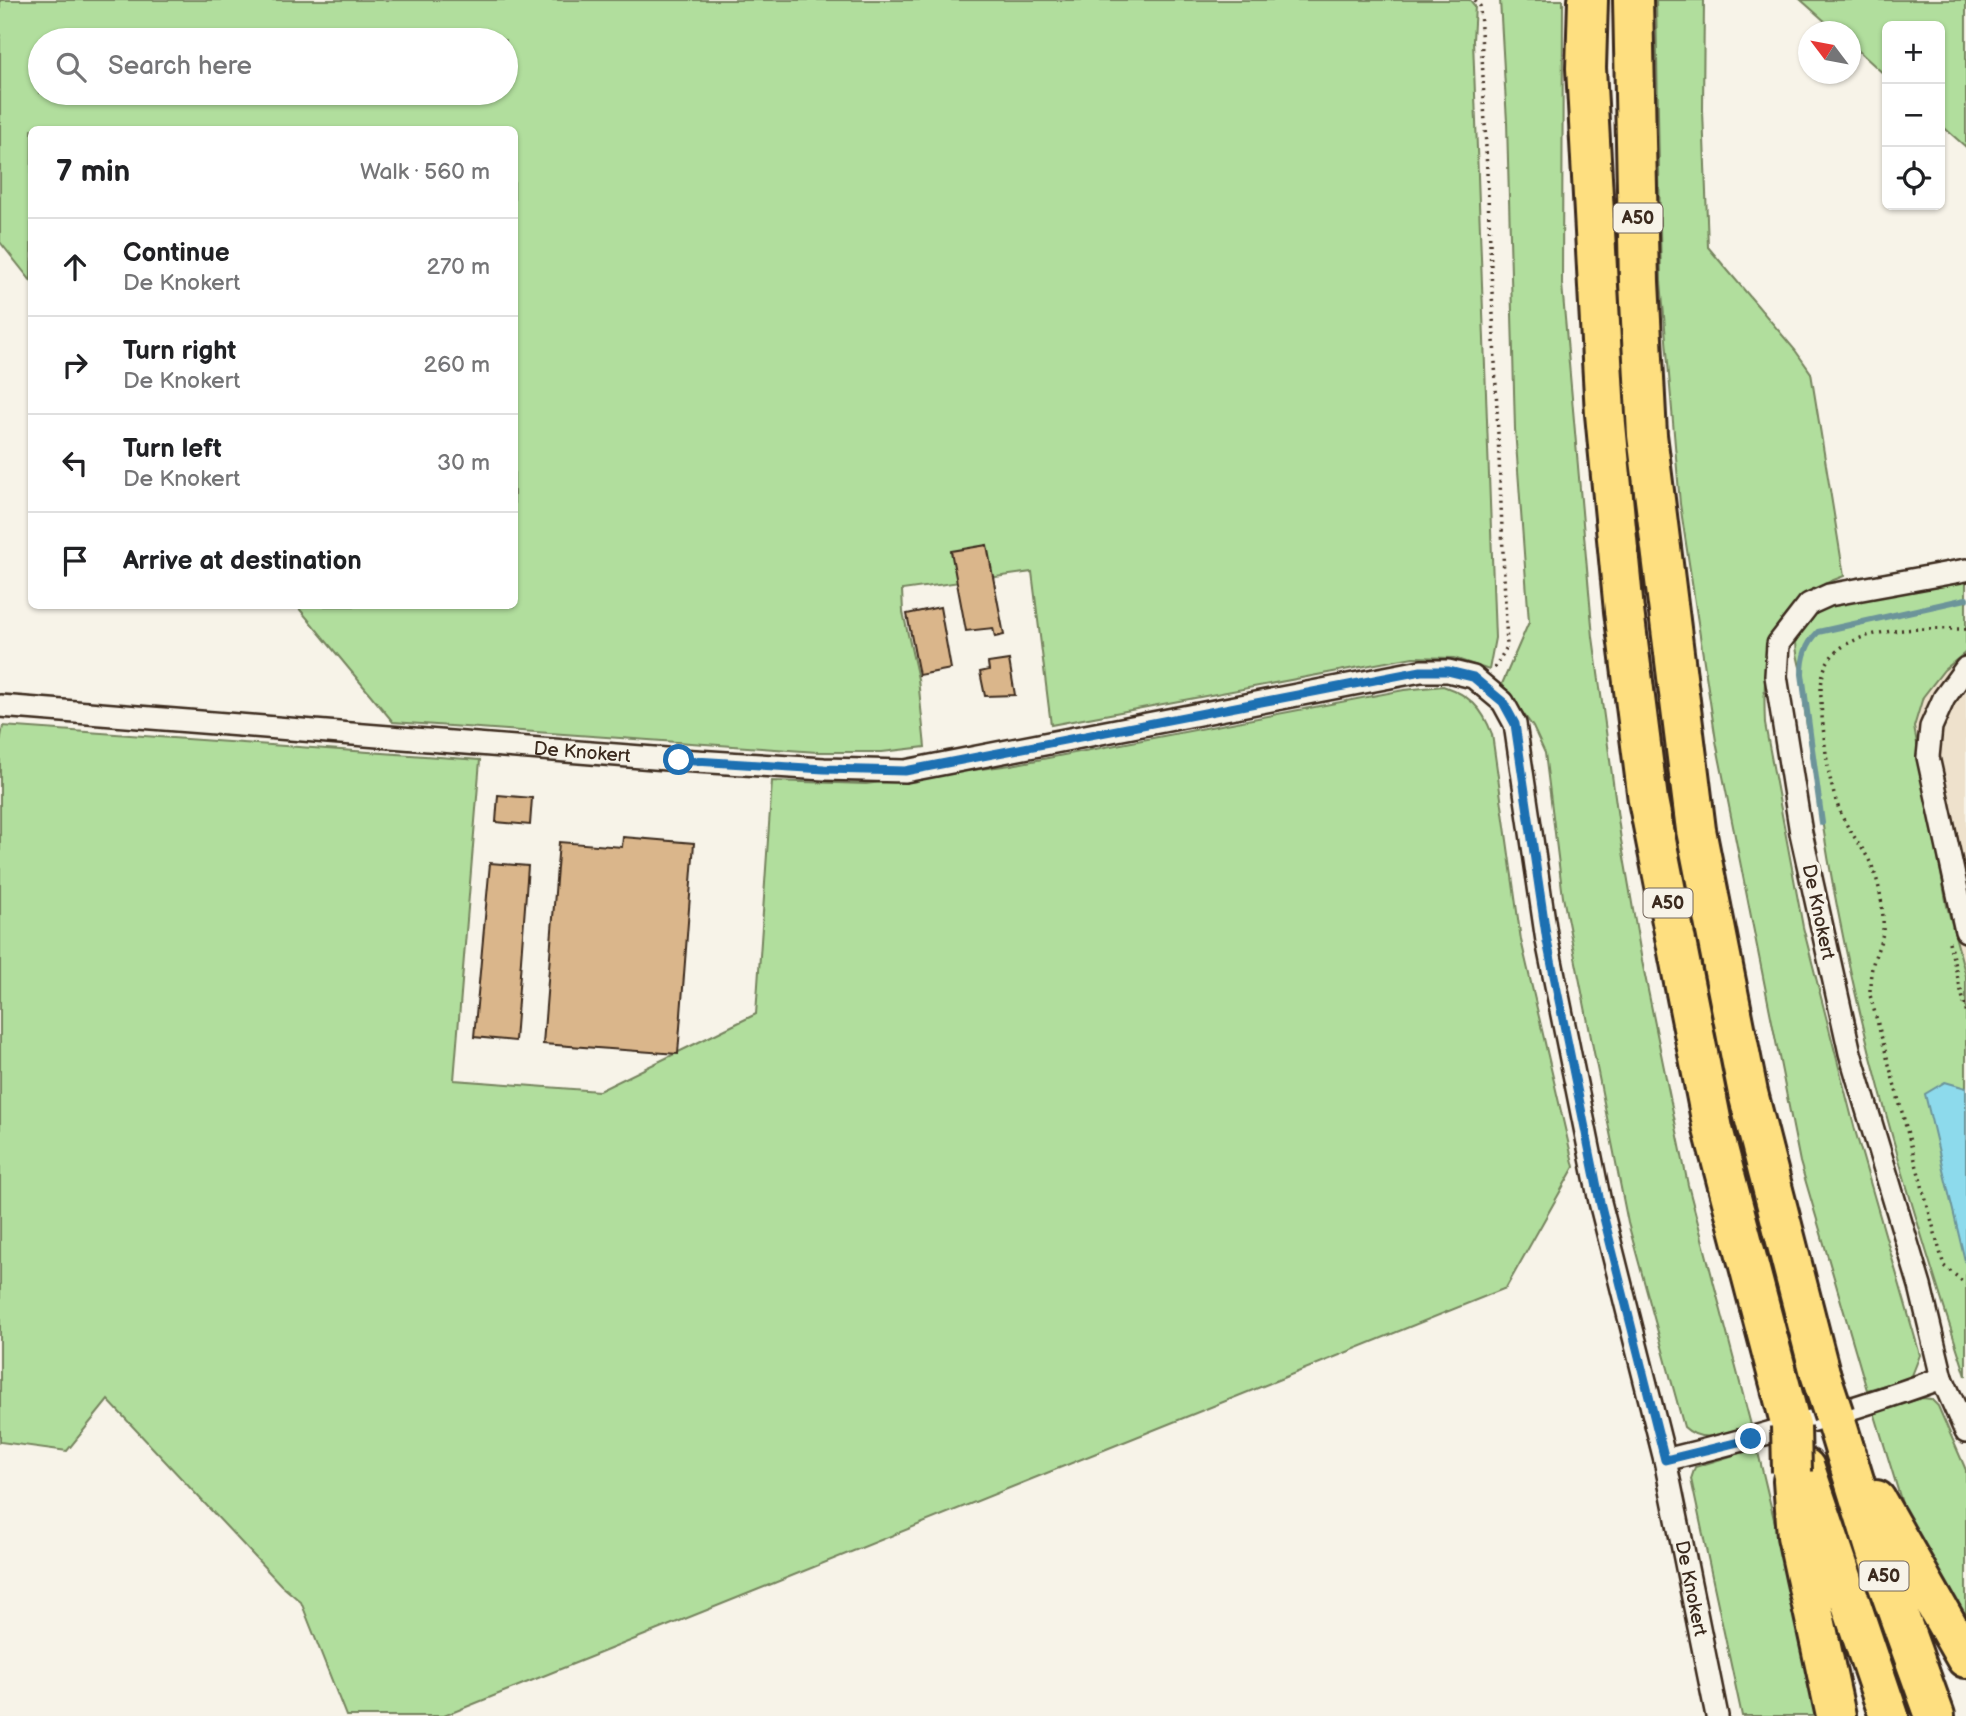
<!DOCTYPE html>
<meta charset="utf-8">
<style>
:root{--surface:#fff;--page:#f2f2f2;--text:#202124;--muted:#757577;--line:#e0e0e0}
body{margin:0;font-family:"Balsamiq Sans",sans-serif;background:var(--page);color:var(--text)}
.controls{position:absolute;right:21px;top:21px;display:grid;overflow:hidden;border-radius:10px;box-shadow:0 2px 5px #0004}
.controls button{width:63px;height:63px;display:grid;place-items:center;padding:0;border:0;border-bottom:2px solid var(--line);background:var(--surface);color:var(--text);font:35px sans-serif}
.compass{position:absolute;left:1798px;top:21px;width:63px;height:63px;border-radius:50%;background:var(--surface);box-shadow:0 2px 5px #0004;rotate:302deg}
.stop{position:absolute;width:21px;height:21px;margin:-16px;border:5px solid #1f6fb2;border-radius:50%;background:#fff}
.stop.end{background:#1f6fb2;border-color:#fff;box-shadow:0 2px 7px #0008}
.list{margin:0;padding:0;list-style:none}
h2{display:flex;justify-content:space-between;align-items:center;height:91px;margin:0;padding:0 28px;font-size:30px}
h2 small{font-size:23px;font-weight:400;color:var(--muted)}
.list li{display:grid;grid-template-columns:46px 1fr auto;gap:21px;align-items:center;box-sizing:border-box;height:98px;padding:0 28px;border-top:2px solid var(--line)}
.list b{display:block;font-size:26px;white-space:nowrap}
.list p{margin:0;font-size:23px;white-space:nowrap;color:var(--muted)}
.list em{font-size:23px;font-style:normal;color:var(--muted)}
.icon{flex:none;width:38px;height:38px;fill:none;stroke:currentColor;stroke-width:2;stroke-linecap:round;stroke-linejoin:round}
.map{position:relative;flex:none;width:1966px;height:1716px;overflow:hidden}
.search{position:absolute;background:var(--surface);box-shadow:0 2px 5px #0004;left:28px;top:28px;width:490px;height:77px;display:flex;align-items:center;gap:18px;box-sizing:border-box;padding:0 24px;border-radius:38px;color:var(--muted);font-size:26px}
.panel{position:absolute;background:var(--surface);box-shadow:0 2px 5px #0004;left:28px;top:126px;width:490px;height:483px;border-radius:10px}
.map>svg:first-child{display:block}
.built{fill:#eee1cc}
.green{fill:#b1de9d;stroke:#76845e;stroke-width:2;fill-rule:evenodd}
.water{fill:#8ddaec;stroke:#6c949a;stroke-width:2}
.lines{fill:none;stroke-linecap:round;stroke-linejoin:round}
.stream{stroke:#6c949a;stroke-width:6}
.building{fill:#dab68b;stroke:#3b2a1e;stroke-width:2}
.street-casing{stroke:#3b2a1e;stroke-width:26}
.highway-casing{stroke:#3b2a1e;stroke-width:44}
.path{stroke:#3b2a1e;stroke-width:3.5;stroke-dasharray:2 5;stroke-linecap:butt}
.street{stroke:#f7f3e8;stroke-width:21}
.highway{stroke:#fedf80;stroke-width:38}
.highway-bridge-casing{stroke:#3b2a1e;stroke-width:44;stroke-linecap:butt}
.highway-bridge{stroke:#fedf80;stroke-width:38}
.route{stroke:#1f6fb2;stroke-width:9}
.labels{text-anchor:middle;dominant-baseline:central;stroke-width:7;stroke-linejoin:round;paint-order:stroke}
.shield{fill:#f7f3e8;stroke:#73665b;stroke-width:2}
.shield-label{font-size:18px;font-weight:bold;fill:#3b2a1e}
.street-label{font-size:19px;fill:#3b2a1e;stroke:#f7f3e8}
</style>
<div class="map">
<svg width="1966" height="1716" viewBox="0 0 1966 1716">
<rect width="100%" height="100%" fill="#f7f3e8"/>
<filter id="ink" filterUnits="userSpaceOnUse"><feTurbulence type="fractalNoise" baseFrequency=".0143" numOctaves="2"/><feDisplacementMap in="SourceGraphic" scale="14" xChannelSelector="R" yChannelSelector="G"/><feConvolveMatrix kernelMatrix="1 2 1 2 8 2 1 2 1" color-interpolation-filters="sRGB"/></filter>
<g filter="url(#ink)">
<path class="built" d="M1966 617V1051L1896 668Z"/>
<path class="green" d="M0 0H1470L1475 6 1473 40 1495 638 1489 670 1454 658 1413 657 1051 725 1032 572 902 590 903 612 918 679 925 747 882 752H817L393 722 297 606H514V130H32L31 281 0 242ZM40 40H506V93H40Z
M1500 0H1563L1562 284 1593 637 1621 840 1642 961 1688 1185 1751 1425C1728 1432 1704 1446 1684 1427L1628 1223 1563 897 1545 753 1533 727 1502 684 1529 622 1515 429 1507 122Z
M1656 0H1704L1703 110 1708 247 1795 350 1811 373 1844 576C1769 602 1762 652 1765 724L1803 927 1855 1130 1920 1355 1911 1378 1867 1390 1800 1162 1716 741 1680 504 1661 281Z
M1801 0H1966V147L1940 124V26H1887V77L1851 44 1850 32 1836 31Z
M1966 579V652L1944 670 1923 697 1914 727 1947 906 1966 976V1376C1905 1189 1848 1001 1820 806 1814 763 1803 718 1802 674 1793 644 1792 633 1814 608Z
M1443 686C1469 695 1482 707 1492 734L1521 940 1574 1167 1506 1288 444 1716H346L301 1602 281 1585 108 1400 67 1451 0 1442V742L3 726 480 760 454 1080 599 1091 756 1014 772 781 866 784 1011 765 1404 690Z
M1922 1398 1931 1399 1938 1406 1966 1470V1628L1909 1526 1874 1412Z
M1757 1448 1821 1716H1742L1691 1479 1695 1467Z"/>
<path class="water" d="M1945 1082 1966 1088V1265L1925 1094Z"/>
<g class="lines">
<path class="stream" d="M1822 823 1802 674C1802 657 1806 644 1818 632L1966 599"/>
</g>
<path class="building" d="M987 545 1004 635 995 637 993 628 966 631 951 551Z
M940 607 951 669 919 675 907 614Z
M1009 660 1015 695 985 696 980 672 989 670 988 663Z
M498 795 532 798 530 825 496 822Z
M623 837 694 843 678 1054 543 1044 559 842 622 847Z
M490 863 528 866 515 1041 474 1037Z"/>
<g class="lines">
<g class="street-casing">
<g id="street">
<path d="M1966 668 1944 698 1931 727 1928 757 1966 931"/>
<path id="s1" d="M0 706 679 760 824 769 905 771 1421 671H1448L1473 677 1503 702 1515 724 1547 941 1600 1202 1665 1460C1759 1437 1851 1411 1942 1378L1920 1286 1850 1053 1801 833 1776 676 1778 644 1809 604 1829 595 1966 570"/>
<path d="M1942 1378 1966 1432"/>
<path id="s2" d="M1665 1460 1717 1716"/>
</g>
</g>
<g class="highway-casing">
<path id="highway" d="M1588 0 1586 68 1605 414 1624 611 1648 800 1713 1129 1791 1426
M1633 0 1639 282 1647 435 1696 830 1748 1093 1820 1373
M1834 1415 1876 1552 1935 1716
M1805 1468 1889 1716
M1793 1481 1797 1536 1836 1716
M1876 1500 1966 1658"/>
</g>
<path class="path" d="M1475 0 1480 6 1507 647 1493 670
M1966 629C1927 629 1849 624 1827 663 1818 680 1821 707 1823 726 1826 756 1829 786 1841 814 1851 836 1868 852 1875 874 1881 891 1884 915 1883 932 1881 944 1874 956 1872 968 1870 977 1870 986 1870 995L1944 1266 1966 1284
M1949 942 1966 1011"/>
<use href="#street" class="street"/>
<use href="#highway" class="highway"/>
<g class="highway-bridge-casing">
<path id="highway-bridge" d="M1820 1373 1834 1415
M1791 1426 1792 1472"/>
</g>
<use href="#highway-bridge" class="highway-bridge"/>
</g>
</g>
<g class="lines" filter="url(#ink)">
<path class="route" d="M679 760 824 769 905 771 1421 671H1448L1473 677 1503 702 1515 724 1547 941 1600 1202 1665 1460 1751 1439"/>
</g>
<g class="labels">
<g class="shield">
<rect x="1613.5" y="203.5" width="49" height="29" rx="5"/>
<rect x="1643.5" y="888.5" width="49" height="29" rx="5"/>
<rect x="1859.5" y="1561.5" width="49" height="29" rx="5"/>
</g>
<g class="shield-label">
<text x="1638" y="218">A50</text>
<text x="1668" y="903">A50</text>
<text x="1884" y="1576">A50</text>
</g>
<g class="street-label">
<text stroke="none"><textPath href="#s1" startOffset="584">De Knokert</textPath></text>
<text transform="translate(1818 912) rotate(78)">De Knokert</text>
<text stroke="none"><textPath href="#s2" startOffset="131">De Knokert</textPath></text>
</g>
</g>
</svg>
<div class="controls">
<button>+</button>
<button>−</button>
<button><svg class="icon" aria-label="locate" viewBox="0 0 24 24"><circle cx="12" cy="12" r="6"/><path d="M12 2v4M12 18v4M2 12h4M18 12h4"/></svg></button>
</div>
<svg class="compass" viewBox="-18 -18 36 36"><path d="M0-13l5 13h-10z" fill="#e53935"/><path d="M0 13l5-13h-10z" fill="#757577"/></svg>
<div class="stop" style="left:679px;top:760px"></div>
<div class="stop end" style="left:1751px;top:1439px"></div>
<div class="search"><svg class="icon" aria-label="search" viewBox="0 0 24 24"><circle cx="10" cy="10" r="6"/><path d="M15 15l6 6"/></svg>Search here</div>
<section class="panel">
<h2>7 min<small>Walk · 560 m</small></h2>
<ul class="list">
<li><svg class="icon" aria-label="ahead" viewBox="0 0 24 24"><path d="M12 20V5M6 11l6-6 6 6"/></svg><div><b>Continue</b><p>De Knokert</p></div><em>270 m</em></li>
<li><svg class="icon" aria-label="right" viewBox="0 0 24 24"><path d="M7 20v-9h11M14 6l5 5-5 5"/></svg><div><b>Turn right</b><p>De Knokert</p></div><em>260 m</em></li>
<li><svg class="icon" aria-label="left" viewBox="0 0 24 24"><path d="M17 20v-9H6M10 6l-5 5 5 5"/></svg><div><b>Turn left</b><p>De Knokert</p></div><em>30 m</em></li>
<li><svg class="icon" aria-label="arrive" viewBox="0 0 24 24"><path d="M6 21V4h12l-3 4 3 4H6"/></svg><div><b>Arrive at destination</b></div></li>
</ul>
</section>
</div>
